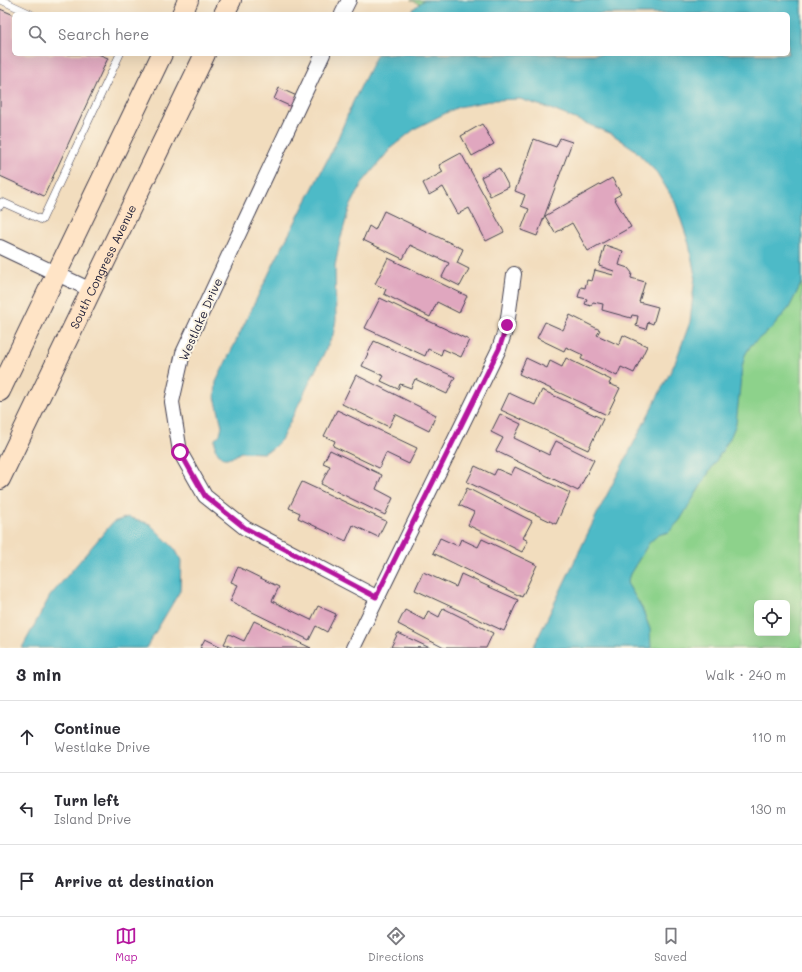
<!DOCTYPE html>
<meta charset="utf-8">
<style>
:root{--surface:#fff;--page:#f7f7f7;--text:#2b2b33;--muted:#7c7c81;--line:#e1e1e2;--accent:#b5179e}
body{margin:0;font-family:Mali,sans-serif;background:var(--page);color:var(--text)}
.controls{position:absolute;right:12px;bottom:12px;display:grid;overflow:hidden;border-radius:6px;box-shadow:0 4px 16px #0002}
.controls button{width:36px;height:36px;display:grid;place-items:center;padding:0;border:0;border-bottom:1px solid var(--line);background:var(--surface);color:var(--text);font:20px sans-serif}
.stop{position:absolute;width:12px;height:12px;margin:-9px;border:3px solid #b5179e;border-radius:50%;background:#fff}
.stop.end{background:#b5179e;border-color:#fff;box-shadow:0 1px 4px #0008}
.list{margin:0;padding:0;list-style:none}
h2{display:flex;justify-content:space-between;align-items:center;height:52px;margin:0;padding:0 16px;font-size:17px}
h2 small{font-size:13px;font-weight:400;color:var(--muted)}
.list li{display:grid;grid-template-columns:26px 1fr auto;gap:12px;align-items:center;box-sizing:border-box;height:72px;padding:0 16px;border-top:1px solid var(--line)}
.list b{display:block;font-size:15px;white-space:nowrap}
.list p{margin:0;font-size:13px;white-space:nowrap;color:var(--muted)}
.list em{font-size:13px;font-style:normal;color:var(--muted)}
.icon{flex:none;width:22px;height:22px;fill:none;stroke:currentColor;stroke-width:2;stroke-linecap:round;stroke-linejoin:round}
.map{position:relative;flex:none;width:802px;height:648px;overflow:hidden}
.search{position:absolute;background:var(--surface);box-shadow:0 4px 16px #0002;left:12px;right:12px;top:12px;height:44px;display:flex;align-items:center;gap:10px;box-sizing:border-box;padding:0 14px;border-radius:6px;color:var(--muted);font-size:15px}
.sheet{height:268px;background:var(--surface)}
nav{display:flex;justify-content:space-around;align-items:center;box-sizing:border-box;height:56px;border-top:1px solid var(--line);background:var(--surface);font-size:11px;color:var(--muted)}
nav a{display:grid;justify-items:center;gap:2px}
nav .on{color:var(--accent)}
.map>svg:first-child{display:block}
.green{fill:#8dd28b;stroke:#587a63;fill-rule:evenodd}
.water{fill:#4dbac7;stroke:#386e81}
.building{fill:#e0a7bf}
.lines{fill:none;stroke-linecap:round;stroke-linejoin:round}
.lane-casing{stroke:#413e4f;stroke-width:8}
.street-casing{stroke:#413e4f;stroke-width:16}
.secondary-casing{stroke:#413e4f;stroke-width:22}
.lane{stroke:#fff;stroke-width:7}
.street{stroke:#fff;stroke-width:14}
.secondary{stroke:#ffe4c6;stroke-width:20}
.route{stroke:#b5179e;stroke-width:5}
.labels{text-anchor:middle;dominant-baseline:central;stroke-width:4;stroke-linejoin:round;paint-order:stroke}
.street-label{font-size:12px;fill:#22223b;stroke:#fcf5e5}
</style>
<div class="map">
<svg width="802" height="648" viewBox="0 0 802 648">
<rect width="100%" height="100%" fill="#fcf5e5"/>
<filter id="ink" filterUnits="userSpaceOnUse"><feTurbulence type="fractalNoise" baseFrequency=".025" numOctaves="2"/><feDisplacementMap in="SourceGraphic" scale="8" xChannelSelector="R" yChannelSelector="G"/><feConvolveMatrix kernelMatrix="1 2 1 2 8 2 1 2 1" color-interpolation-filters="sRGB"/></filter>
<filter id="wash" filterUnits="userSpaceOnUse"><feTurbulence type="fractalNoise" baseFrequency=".012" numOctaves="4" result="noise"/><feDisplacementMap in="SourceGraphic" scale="16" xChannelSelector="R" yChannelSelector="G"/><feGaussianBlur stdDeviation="0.9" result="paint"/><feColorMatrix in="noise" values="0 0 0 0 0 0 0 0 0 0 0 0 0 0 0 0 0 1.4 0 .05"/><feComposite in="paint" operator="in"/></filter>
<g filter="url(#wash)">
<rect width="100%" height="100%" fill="#f2ddbe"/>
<path class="green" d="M411 0H802V648H551L761 226 788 54V14H442ZM757 603H787V633H757Z"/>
<path class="water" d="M424 0H802V282L789 308 773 327 751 345 745 355 742 367 736 424 730 438 680 520 669 532 658 535 649 543 630 574 627 583 642 608 650 629 651 648H533L597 514 675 363 690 322 695 276 689 244 675 202 657 173 634 149 612 134 548 108 520 99 495 100 458 107 416 128 392 147 363 182 349 209 340 241 335 266 336 320 333 335 281 440 272 449 263 453 241 452 231 458H223L215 449V439L220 434 222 426 215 397 216 382 274 263 335 145 353 102 377 54H788V14H407Z
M128 517 150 524 175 549 181 560 180 591 146 648H22L50 596 113 522Z"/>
<g id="blocks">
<path class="building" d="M0 9 14 15V54H98L108 58 44 196 0 176Z
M279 88 299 97 294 108 274 99Z
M482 124 494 144 472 156 461 136Z
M560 138 572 142 537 236 521 230 529 209 521 206 525 195 515 191 534 139 556 147Z
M461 153 504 232 486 241 469 208 458 214 443 187 429 195 423 183 443 172 439 165Z
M499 168 509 187 490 196 481 177Z
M612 178 621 194 614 198 631 227 588 251 572 223 555 233 545 216Z
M384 211 463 249 457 263 469 269 460 286 442 277 449 263 410 245 403 259 363 240 369 226 375 230Z
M605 245 623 251 619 265 628 268 632 273 631 278 645 282 639 302 658 307 653 324 648 322 646 329 636 326 638 316 632 315 631 318 602 310 603 304 593 302 591 306 585 304 587 299 578 297 581 287 585 288 587 280 592 281 595 270 613 275 614 271 599 266Z
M388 258 467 296 459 313 437 302 430 317 384 294 386 289 375 284Z
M380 298 469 340 461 357 443 349 441 355 428 349 425 356 365 328Z
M570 315 600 330 597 335 619 345 623 335 647 346 634 373 621 367 617 376 581 359 583 355 566 347 564 351 537 338 545 322 563 330Z
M374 341 455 377 447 394 415 379 411 388 400 384 398 389 381 381 384 376 362 366Z
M526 358 547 368 550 361 562 367 566 358 611 380 609 384 620 388 607 415 519 374Z
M356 375 436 415 429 431 395 414 389 427 342 404Z
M542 390 603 419 588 450 501 410 509 393 535 405Z
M337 410 417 448 409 464 386 453 379 468 333 446 335 441 324 436Z
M500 414 521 424 514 438 549 455 556 441 594 460 578 491 496 451 503 438 491 432Z
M330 450 382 475 376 489 393 498 385 515 321 484 330 466 323 463Z
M475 466 494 475 497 469 511 475 515 467 570 493 556 524 467 482Z
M302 482 386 521 378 537 353 525 346 541 298 518 300 513 289 508Z
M467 488 532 521 523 538 528 541 522 552 468 525 474 512 459 505Z
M440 538 458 546 461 539 478 547 482 539 537 565 522 597 433 553Z
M238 567 279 587 272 601 311 620 318 606 336 614 327 632 316 626 309 640 230 601 238 585 231 582Z
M423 572 456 587 461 574 518 600 504 631 415 590Z
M443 608 493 633 486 648H444L398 624 405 610 424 620 428 611 439 617Z
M254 621 311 648H234L224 644 229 634 244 641Z
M398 633 430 648 391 647Z
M205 639 224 648H200Z"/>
</g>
</g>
<g filter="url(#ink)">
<use href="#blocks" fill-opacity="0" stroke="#413e4f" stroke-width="1"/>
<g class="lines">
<g class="lane-casing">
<path id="lane" d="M1 0 31 14
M0 206 2 202 42 220 120 54H119"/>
</g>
<g class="street-casing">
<path id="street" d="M342 14 349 0
M323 54 183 353 172 402 180 452 205 496 245 528 376 597
M0 247 91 290
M353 648 499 349 507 325 514 274"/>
</g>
<g class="secondary-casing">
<g id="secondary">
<path d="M182 14 188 0"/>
<path d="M224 14 231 0"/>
<path d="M0 391 162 54"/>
<path id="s1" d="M0 479 205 54"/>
</g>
</g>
<use href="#lane" class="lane"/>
<use href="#street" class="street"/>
<use href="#secondary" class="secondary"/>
</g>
</g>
<g class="lines" filter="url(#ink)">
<path class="route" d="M180 452 205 496 245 528 376 597 499 349 507 325"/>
</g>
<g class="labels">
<g class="street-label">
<text stroke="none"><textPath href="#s1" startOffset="236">South Congress Avenue</textPath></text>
<text transform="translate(200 319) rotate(-66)">Westlake Drive</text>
</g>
</g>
</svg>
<div class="controls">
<button><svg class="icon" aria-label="locate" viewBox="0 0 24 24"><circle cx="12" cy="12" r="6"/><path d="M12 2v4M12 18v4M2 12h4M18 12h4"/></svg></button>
</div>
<div class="stop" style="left:180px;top:452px"></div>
<div class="stop end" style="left:507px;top:325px"></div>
<div class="search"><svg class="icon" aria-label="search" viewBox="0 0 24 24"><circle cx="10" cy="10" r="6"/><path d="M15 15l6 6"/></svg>Search here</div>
</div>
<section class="sheet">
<h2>3 min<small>Walk · 240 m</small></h2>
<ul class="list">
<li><svg class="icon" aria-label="ahead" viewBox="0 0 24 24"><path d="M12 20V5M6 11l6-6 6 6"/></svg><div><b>Continue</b><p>Westlake Drive</p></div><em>110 m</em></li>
<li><svg class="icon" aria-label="left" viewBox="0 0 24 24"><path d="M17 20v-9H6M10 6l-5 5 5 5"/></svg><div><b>Turn left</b><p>Island Drive</p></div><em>130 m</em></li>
<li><svg class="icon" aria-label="arrive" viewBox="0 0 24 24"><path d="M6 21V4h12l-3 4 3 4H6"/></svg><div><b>Arrive at destination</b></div></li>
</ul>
</section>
<nav>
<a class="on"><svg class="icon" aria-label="map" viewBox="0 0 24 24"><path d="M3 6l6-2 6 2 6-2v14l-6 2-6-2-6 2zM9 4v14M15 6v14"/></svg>Map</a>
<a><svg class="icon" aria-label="directions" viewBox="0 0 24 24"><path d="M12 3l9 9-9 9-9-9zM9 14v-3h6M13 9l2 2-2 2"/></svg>Directions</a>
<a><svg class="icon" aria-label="saved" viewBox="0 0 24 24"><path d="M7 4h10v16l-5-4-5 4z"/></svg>Saved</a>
</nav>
